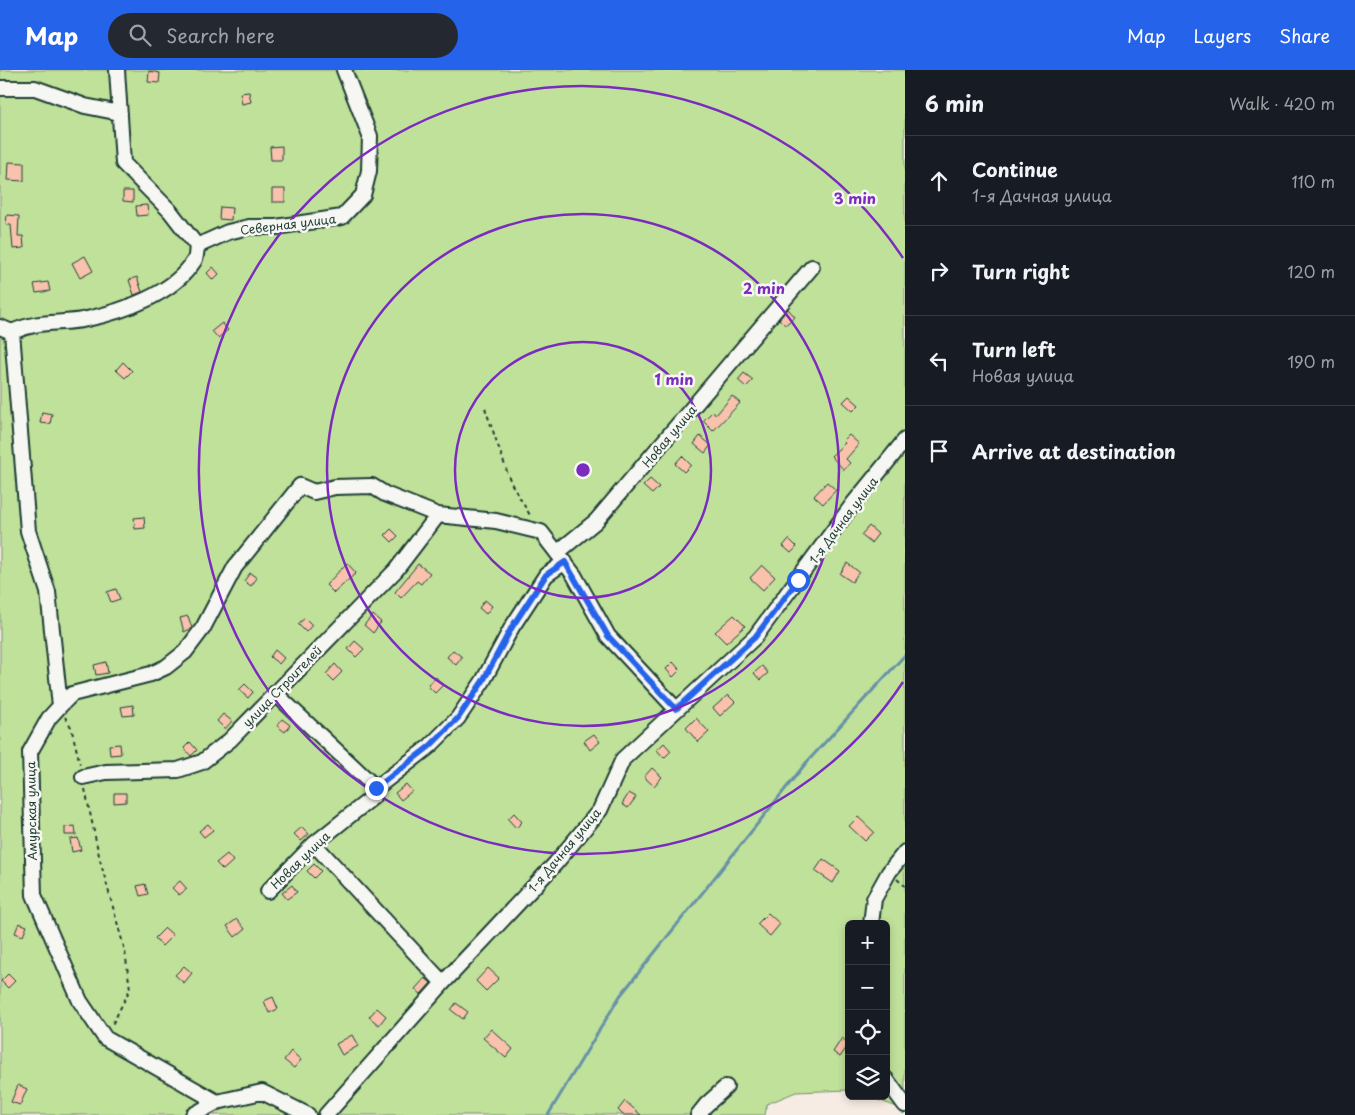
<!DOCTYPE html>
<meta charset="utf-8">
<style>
:root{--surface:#171b24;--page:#242831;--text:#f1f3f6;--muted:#9ea1a6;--line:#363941;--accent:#2563eb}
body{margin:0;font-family:"Playpen Sans",sans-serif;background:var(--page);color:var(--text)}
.controls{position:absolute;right:15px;bottom:15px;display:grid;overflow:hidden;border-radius:8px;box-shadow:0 2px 8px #0003}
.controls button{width:45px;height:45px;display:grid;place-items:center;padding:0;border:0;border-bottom:1px solid var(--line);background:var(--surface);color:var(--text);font:25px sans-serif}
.stop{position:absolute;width:15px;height:15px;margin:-11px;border:4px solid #2563eb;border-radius:50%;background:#fff}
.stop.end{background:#2563eb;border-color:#fff;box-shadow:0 1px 5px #0008}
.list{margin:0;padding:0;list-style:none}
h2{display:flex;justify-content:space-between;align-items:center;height:65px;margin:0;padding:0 20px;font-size:21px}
h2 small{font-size:16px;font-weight:400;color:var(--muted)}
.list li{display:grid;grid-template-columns:32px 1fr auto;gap:15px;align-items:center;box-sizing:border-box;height:90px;padding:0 20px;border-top:1px solid var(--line)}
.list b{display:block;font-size:19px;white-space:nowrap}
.list p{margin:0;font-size:16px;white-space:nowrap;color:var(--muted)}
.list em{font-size:16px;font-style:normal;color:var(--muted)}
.icon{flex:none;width:28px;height:28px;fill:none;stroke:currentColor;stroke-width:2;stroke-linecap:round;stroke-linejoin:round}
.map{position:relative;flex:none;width:905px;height:1045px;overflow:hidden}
header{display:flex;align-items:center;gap:30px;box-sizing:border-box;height:70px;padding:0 25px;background:var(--accent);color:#fff}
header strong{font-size:24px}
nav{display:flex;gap:28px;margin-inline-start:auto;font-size:18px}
.search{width:350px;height:45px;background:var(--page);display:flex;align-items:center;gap:12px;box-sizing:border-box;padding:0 18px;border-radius:28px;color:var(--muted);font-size:19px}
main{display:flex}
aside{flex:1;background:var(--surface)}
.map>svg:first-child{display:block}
.green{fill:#c0e19a;stroke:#708f67}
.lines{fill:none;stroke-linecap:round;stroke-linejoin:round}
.stream{stroke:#6692a7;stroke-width:3}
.building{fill:#f9c2ac;stroke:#1f3d34}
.minor-casing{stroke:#1f3d34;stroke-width:18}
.path{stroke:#1f3d34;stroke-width:2;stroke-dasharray:4 4;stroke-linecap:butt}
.minor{stroke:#f6f6f2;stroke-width:14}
.route{stroke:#2563eb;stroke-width:6}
.ring{fill:none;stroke:#7b2cbf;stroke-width:2.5}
.labels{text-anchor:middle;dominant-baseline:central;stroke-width:5;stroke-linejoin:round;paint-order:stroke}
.street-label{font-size:12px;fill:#1f3d34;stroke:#f6f6f2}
.centre{fill:#7b2cbf;stroke:#f6f6f2;stroke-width:2.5}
.ring-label{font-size:15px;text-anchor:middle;font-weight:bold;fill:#7b2cbf;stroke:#f6f6f2;stroke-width:5;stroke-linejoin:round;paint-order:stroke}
</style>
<header>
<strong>Map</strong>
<div class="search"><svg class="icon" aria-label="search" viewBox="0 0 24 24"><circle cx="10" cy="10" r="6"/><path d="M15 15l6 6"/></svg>Search here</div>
<nav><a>Map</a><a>Layers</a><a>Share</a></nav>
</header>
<main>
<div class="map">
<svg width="905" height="1045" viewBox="0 0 905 1045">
<rect width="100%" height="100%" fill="#f7ece4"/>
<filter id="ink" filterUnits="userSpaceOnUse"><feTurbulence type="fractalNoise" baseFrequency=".02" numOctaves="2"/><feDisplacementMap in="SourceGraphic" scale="10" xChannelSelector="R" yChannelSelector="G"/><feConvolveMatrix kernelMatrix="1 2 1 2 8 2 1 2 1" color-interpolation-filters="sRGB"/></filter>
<g filter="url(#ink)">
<path class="green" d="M0 0H905V1031L897 1037 867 1026H886V854H849V1020L796 1022 767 1034 765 1045H0Z"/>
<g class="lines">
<path class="stream" d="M548 1045 620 926 806 693 905 585"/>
</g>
<path class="building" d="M149 1 160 3 159 13 148 12Z
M249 22 251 32 242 34 240 23Z
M282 76V90H271L270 77Z
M9 92 24 93V111L8 110Z
M272 119H285V132H272Z
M123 121H133V132L123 131Z
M147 135 148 145 137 146 136 136Z
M220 137 232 138 231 150 219 149Z
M7 145 19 146 18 166H23L24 178 13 179 11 155H6Z
M85 186 93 201 80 208 72 193Z
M213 197 219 204 213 210 207 203Z
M137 207 142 222 134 225 129 210Z
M48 212 50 221 36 223 34 214Z
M788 239 795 247 785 255 779 249Z
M222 253 228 260 218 268 212 261Z
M123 292 132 301 125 308 116 300Z
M744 303 753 310 746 317 738 310Z
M732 326 740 333 713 361 703 351 713 341 716 345Z
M849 326 859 335 853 341 843 332Z
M42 342 52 344 50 354 40 353Z
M849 365 859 374 846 389 850 393 844 400 831 386 845 373 843 371Z
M700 366 711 375 705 383 694 374Z
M682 386 691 395 684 402 675 394Z
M650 409 659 417 652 424 643 416Z
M827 412 836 420 823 434 814 426Z
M144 447 145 458 135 459 134 448Z
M869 456 878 464 871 473 861 465Z
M391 459 398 466 392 472 385 465Z
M789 469 797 477 791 483 783 476Z
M347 493 356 503 334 523 326 515Z
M847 493 859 502 852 512 840 504Z
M418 494 430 503 421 514 417 511 401 528 395 522Z
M762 495 775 507 763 520 750 508Z
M250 503 257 508 251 516 244 511Z
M116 519 120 529 111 532 107 522Z
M485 530 492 536 486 544 479 538Z
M373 545 381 552 373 563 364 555Z
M734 545 745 556 726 573 715 562Z
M188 546 192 558 184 562 180 548Z
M305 548 312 555 306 562 298 554Z
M355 571 364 579 356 587 348 579Z
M275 580 284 588 279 594 270 587Z
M453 580 462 587 456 595 447 587Z
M106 592 108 603 96 605 94 595Z
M673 592 680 600 673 607 666 599Z
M335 594 342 602 333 611 326 604Z
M762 596 768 603 760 610 754 603Z
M436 607 443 615 435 623 428 616Z
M245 614 253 622 248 628 239 620Z
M728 625 735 632 720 646 713 638Z
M133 635 134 645 123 646 121 637Z
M223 644 232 651 225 659 217 651Z
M696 648 709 662 698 672 686 658Z
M282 649 290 655 285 662 277 656Z
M594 664 600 672 590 680 584 671Z
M190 672 197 680 191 686 184 678Z
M664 673 671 681 664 688 657 680Z
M120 674 121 684 110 685 109 675Z
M652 698 662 707 654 716 644 707Z
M406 714 412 721 401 730 395 723Z
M114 723H126V732L114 733Z
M629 723 636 727 628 738 622 734Z
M514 743 522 752 516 758 508 749Z
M858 747 874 762 865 771 849 756Z
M208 754 213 760 204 767 199 761Z
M75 756 76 765H65V757Z
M302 757 309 764 301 771 294 764Z
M78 768 81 780 72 782 70 769Z
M227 784 233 791 223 800 216 793Z
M823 789 840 801 833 813 815 801Z
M314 794 321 801 314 808 307 801Z
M180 811 187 819 179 825 172 818Z
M145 814 148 824 140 826 137 816Z
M292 815 297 822 287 829 282 823Z
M768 843 780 854 770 866 757 854Z
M237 849 245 859 235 867 227 856Z
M19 853 27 856 23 866 15 863Z
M165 858 173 865 162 876 155 868Z
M184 896 192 903 184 913 175 905Z
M488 898 499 908 486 921 476 911Z
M8 904 15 911 8 918 1 911Z
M425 908 431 913 421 924 415 919Z
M273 927 278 939 269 943 264 931Z
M456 933 468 942 463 949 451 940Z
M377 938 386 946 379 955 369 947Z
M491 959 513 979 506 988 483 968Z
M352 965 358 976 342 985 336 974Z
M842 968 849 974 840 987 833 982Z
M291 981 301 990 294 998 284 990Z
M18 1015 27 1019 20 1035 11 1032Z
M625 1031 641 1045H623L618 1040Z"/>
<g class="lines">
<g class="minor-casing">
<path id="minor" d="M117 0 123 93 170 141 197 176
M0 18H35L85 36 120 43
M197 176 228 162 249 157H276L342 147 363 125 369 101 370 66 344 0
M0 257 12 262C40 249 61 255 87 249 124 241 173 224 194 191 197 187 196 181 197 176
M12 262 28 461 48 522 60 636 49 648 30 682 34 825 80 931 105 968 217 1032
M558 482 596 451 812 197
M275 623 376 718
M60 636 72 624 151 604 166 597 185 582 203 558 235 497 300 416 314 422 335 417 372 416 385 424 438 445 496 451 541 462 574 505 608 566 676 639
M83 707 106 702 178 700 202 692 230 670 396 500 438 445
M314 774 443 913
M268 821 314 774 373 727 376 718 430 676 458 648 483 611 512 557 546 505 565 492
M871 854 874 829 889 802 905 782
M886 1009 905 1035
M193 1045 217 1032 262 1022 308 1045
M326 1045 443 913 555 794 600 740 623 689 755 567 853 434 905 370
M698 1045 706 1035 726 1017"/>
</g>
<path class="path" d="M485 338 511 413 531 447
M65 647 71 657 80 694
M85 719 100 790 125 881 130 919 111 957
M897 809 905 816"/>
<use href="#minor" class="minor"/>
</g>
</g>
<g class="lines" filter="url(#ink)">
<path class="route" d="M376 718 430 676 458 648 483 611 512 557 546 505 565 492 608 566 676 639 755 567 798 510"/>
</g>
<g class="ring">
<circle cx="583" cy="400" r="128"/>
<circle cx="583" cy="400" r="256"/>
<path d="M903 612A384 384 0 1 1 903 188"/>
</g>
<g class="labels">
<g class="street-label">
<text transform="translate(288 154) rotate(-7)">Северная улица</text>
<text transform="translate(669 366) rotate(-50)">Новая улица</text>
<text transform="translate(843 450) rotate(-53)">1-я Дачная улица</text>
<text transform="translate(282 616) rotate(-46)">улица Строителей</text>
<text transform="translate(31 741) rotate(-91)">Амурская улица</text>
<text transform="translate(564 780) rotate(-50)">1-я Дачная улица</text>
<text transform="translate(300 790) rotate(-44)">Новая улица</text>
</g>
</g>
<circle cx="583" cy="400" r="8" class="centre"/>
<g class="ring-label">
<text x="855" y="134">3 min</text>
<text x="764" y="224">2 min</text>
<text x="674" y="315">1 min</text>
</g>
</svg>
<div class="controls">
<button>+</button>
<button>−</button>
<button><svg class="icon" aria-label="locate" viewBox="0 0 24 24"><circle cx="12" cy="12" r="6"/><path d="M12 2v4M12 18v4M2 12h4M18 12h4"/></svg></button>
<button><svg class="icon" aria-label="layers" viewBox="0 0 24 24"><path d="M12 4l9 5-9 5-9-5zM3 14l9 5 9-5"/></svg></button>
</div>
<div class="stop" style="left:798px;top:510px"></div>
<div class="stop end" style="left:376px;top:718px"></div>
</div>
<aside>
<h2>6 min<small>Walk · 420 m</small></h2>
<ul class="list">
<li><svg class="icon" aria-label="ahead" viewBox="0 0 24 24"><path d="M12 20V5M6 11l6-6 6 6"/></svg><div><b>Continue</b><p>1-я Дачная улица</p></div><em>110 m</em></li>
<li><svg class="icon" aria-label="right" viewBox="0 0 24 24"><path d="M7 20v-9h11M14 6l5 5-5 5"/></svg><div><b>Turn right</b></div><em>120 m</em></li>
<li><svg class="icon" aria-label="left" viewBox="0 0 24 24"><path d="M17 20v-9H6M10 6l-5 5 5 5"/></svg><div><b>Turn left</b><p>Новая улица</p></div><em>190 m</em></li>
<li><svg class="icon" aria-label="arrive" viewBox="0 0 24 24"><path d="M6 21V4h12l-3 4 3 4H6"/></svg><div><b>Arrive at destination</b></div></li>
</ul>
</aside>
</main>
